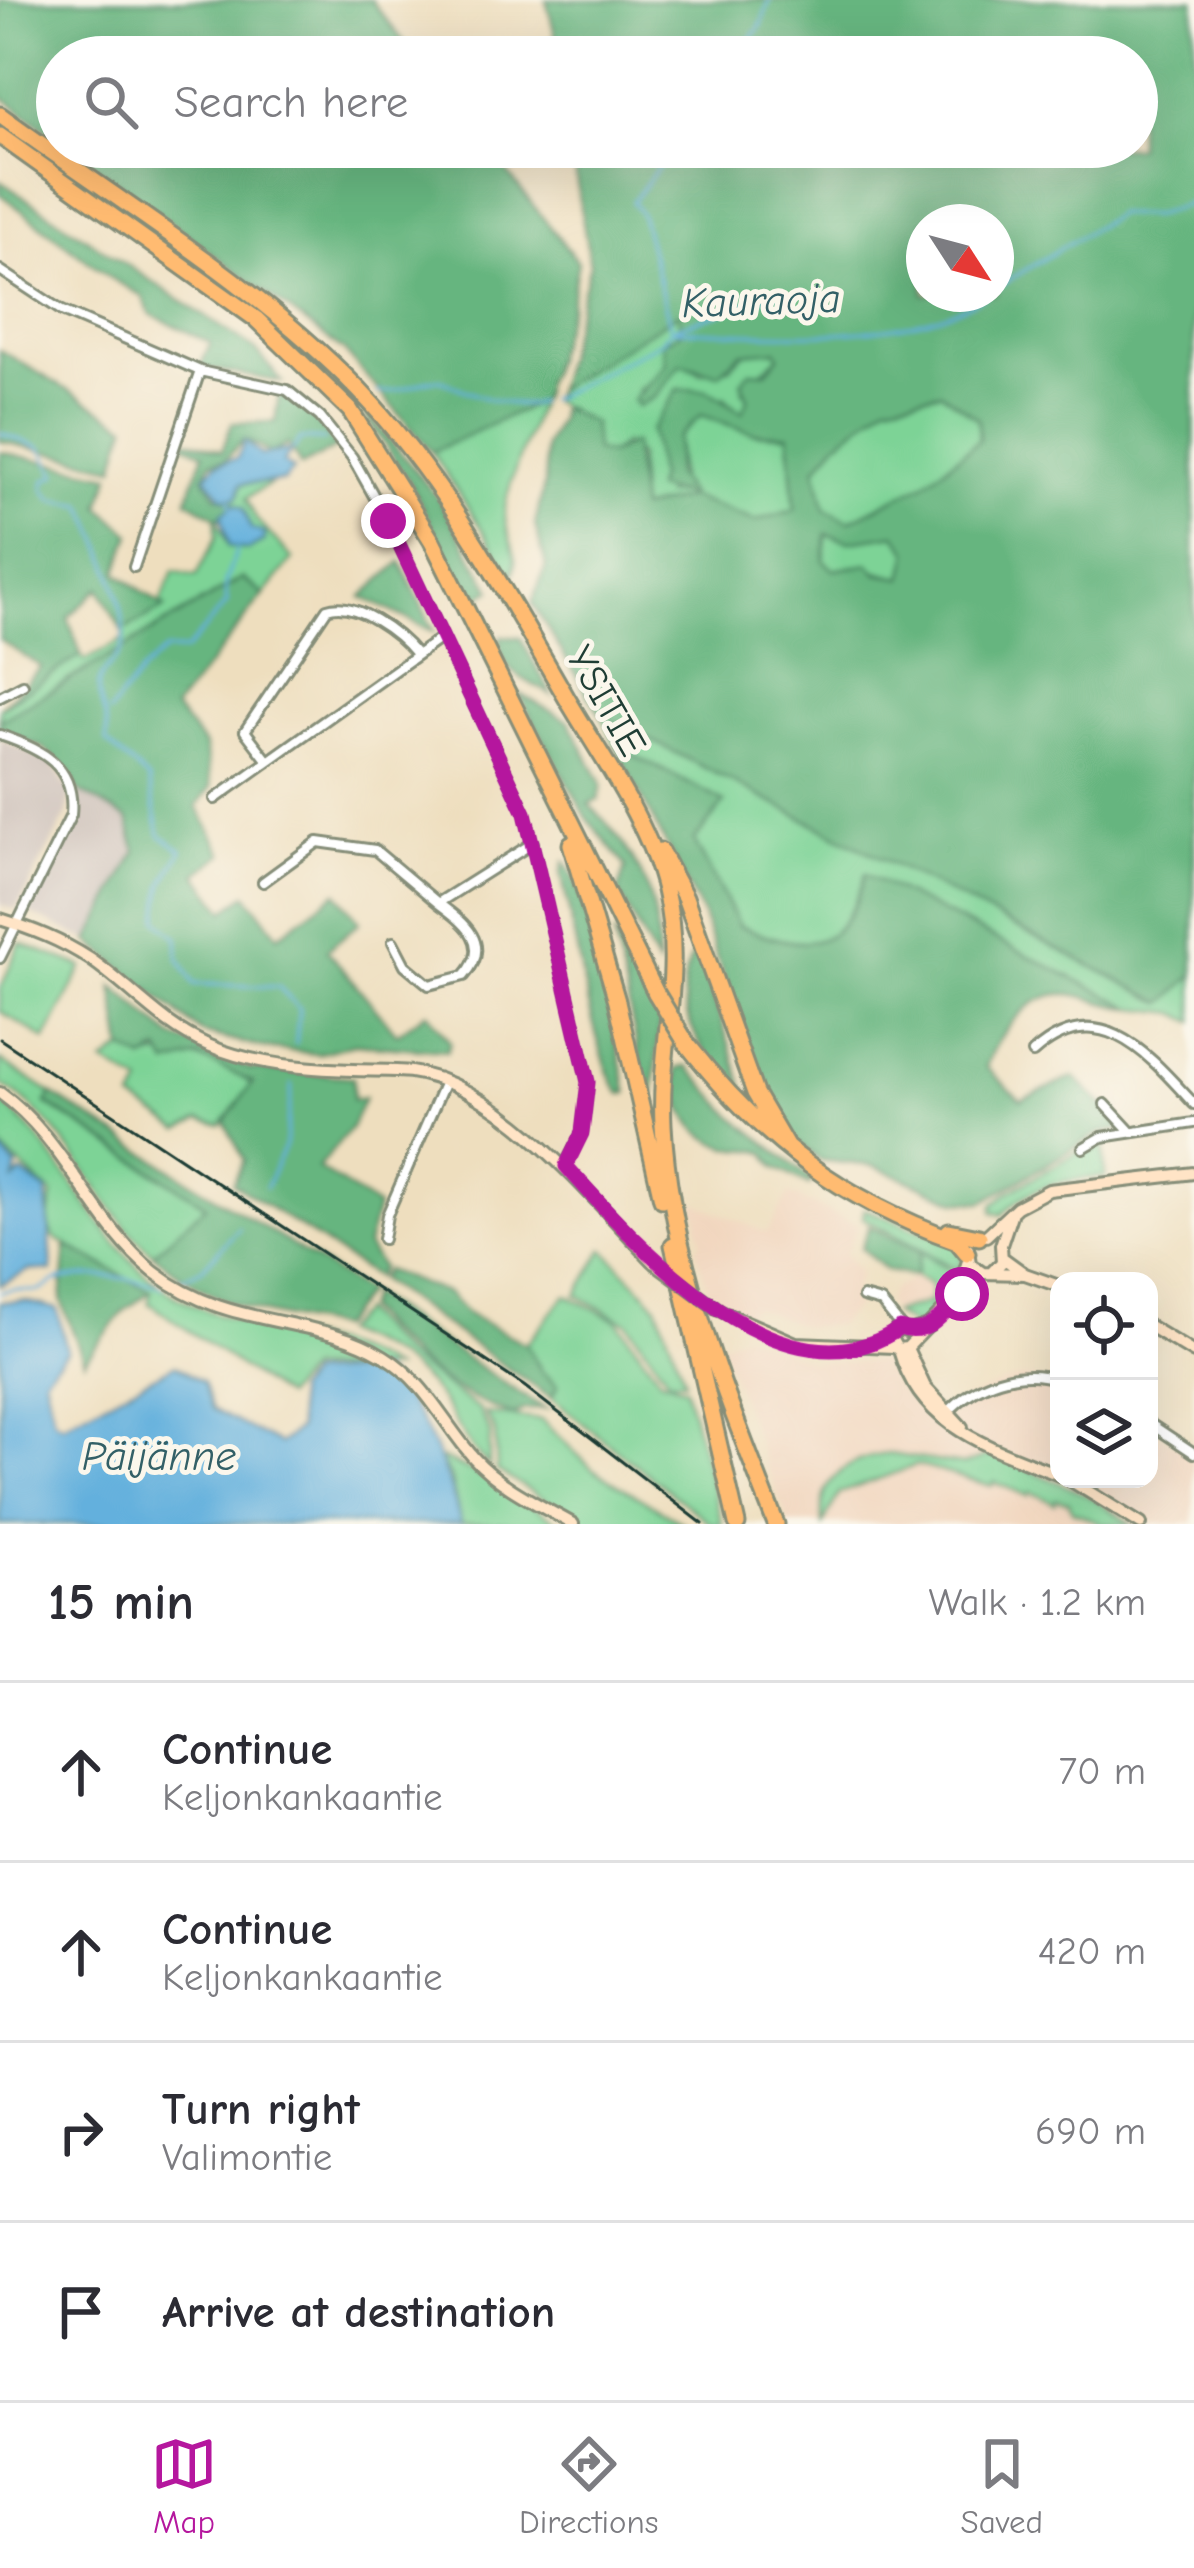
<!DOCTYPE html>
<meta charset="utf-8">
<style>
:root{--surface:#fff;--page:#f7f7f7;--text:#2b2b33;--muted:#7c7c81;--line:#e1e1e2;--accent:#b5179e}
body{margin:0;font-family:"Comic Neue",sans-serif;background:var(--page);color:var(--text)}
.controls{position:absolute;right:36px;bottom:36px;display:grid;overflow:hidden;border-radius:24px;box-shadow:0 12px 48px #0002}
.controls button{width:108px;height:108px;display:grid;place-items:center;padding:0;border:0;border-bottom:3px solid var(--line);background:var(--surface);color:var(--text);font:60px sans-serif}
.compass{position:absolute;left:906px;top:204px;width:108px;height:108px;border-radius:50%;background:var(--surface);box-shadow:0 12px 48px #0002;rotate:126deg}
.stop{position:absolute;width:36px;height:36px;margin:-27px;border:9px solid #b5179e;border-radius:50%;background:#fff}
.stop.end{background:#b5179e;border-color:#fff;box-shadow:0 3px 12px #0008}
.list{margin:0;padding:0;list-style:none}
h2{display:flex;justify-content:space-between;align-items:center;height:156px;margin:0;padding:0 48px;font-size:51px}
h2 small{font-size:39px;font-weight:400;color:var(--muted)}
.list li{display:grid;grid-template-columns:78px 1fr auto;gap:36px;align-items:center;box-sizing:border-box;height:180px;padding:0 48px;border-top:3px solid var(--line)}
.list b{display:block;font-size:45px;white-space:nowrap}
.list p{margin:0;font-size:39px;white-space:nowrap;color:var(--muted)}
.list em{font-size:39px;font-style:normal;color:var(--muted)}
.icon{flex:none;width:66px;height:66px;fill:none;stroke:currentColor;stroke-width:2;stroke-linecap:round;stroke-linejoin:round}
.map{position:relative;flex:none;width:1194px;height:1524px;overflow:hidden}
.search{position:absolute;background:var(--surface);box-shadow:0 12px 48px #0002;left:36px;right:36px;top:36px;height:132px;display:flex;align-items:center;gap:30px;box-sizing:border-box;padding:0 42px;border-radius:66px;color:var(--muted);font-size:45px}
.sheet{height:876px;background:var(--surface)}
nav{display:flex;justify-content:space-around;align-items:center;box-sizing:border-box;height:168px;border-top:3px solid var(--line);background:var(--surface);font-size:33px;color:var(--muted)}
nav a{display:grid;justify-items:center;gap:6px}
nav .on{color:var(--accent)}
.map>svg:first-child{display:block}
.built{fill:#f1d5bd}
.industrial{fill:#cec1ba}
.green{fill:#7dd396;stroke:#4e8865;stroke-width:3}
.forest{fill:#66b57f;stroke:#42795a;stroke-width:3;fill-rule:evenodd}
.water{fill:#63b0dd;stroke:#417688;stroke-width:3}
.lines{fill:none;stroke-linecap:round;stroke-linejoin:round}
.stream{stroke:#63b0dd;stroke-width:3}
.street-casing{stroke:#868e79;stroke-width:14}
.secondary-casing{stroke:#868e79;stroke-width:16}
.highway-casing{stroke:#868e79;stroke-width:21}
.street{stroke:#fff;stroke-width:8}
.secondary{stroke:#ffe4c6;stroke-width:10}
.highway{stroke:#ffbb71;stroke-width:15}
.rail{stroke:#1f3d34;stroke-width:3}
.secondary-bridge-casing{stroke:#868e79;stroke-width:16;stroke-linecap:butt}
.highway-bridge-casing{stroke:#868e79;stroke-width:21;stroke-linecap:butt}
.secondary-bridge{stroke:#ffe4c6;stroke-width:10}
.highway-bridge{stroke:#ffbb71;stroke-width:15}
.route{stroke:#b5179e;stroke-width:15}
.labels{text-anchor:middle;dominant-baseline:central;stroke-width:10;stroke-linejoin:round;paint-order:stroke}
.street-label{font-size:39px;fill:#1f3d34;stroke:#fbf7ec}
.water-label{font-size:42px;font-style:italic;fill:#336067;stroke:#fbf7ec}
</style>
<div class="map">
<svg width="1194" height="1524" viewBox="0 0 1194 1524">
<rect width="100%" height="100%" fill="#fbf7ec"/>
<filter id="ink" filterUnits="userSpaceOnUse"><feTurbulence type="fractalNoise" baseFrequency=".00833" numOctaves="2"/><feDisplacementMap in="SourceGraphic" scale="24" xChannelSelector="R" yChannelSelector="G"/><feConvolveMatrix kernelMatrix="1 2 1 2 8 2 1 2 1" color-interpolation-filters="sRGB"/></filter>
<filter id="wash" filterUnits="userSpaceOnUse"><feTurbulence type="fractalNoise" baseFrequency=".004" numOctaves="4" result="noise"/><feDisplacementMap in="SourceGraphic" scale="48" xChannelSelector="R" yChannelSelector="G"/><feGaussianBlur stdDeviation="2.7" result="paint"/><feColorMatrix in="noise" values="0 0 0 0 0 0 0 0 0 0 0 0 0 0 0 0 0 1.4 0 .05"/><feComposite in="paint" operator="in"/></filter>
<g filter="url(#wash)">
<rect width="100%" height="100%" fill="#eedebe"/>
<path class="built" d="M789 1194 858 1225 845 1254 860 1274 853 1290 856 1307 837 1325 805 1327 753 1307 746 1314 709 1294 696 1248 701 1241 694 1202 767 1233Z
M919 1275 931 1285 928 1305 893 1313 886 1302 892 1290Z
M744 1334 812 1362H881L893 1384 937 1429 967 1398 997 1385 1022 1377 1059 1384V1479H1149V1427L1194 1458V1524H789L720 1344Z"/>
<path class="industrial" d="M0 739 52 763 70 793 67 814 16 910 0 905Z
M76 789 128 819 136 852 89 941 27 912 76 817Z"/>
<path class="green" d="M680 312C681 345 666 372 638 390V406L655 397 681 363 701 373 730 368C743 350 754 347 777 350L779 356 742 390 748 397 742 413 724 397 651 430 665 495 679 493 678 438 701 415 753 433 789 435 795 510 755 521 690 498 639 509 638 456 624 443 610 454 594 451 592 423 552 401 555 390Z
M941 392 978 419 979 440 925 483 849 521 825 509 816 468 838 442 886 403Z
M539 402C531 430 506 486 505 512 504 534 522 555 512 576L432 452Z
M251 481 271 483 246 498 256 519 293 559 264 595 242 578 0 720V708L81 655 85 661 125 638 122 631 164 608 160 603 174 571 196 576 216 538V518L229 547 248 550 264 541 265 534 251 529 244 508 223 498H237L241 484Z
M826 534 849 541 896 534 909 552 903 579 855 566 834 570 824 561Z
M600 714 1163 1003 1194 975V1022L1176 1013 1133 1008 866 875C838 954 809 953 739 926L694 841 724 802 615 745Z
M20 943 83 967 46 1040 0 1011V990Z
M123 1049 144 1060C171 1046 237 1066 252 1086L221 1125 200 1120 180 1130 133 1100 142 1085 104 1063Z
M0 1060 52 1094 46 1104 206 1205 153 1254C92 1201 73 1126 0 1084Z
M0 1101C61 1149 90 1227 150 1278 219 1336 318 1324 392 1369L308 1370 284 1397 149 1303 150 1291 54 1238 49 1224 52 1194 0 1147Z
M1103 1138 1105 1177C1064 1179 1031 1184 1002 1215L993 1212V1205L1007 1193Z
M864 1209 956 1244 963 1253 960 1271 863 1218Z
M604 1249 657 1305 685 1380H669L628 1323 577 1295Z
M920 1252 961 1276C951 1299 938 1321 913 1327L893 1313 930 1302 931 1285 915 1276Z
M566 1295 617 1320 660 1379 685 1387 722 1524H711L551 1398 557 1385 542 1372 526 1344Z
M361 1312 402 1354 479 1410 490 1432 489 1466C465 1445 455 1419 437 1395 413 1362 376 1346 340 1332Z
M485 1413 541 1420 593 1469 684 1524H586L497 1471 495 1431Z
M890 1454 963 1465 994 1454 1087 1495 1133 1524H1104L1072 1511 1069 1502 1056 1499 1055 1503 1030 1492 1028 1496 994 1482 992 1486 917 1465 840 1493 823 1524C815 1480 850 1457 890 1454Z
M438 1457 485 1477 562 1524H461L450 1476Z"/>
<path class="forest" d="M0 0H371L416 57H57V138L0 95Z
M546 0H1194V975L1164 1003 600 714 532 603 546 566 535 525 545 481V446L559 418V407L593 423 595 451 610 454 633 443 640 509 690 497 755 521 795 510 789 435 753 433 701 415 678 438 675 474 689 495 655 489 658 476 651 430 678 389 707 390 742 412 748 398 741 382 750 371 766 372 779 356 776 350 741 353 719 374 681 364 655 397 638 406 633 400 666 364 662 342 681 332 679 313 555 390 590 265 571 147H1137V57H561ZM924 222H996V294H924ZM941 392 978 419 979 440 925 483 849 521 825 509 816 468 838 442 886 403ZM826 534 849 541 896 534 909 552 903 578 878 574 869 564 834 570 824 561Z
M69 147H487L578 262 570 307 539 402 432 452 344 351Z
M0 181 256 350 282 382 200 367 211 343 150 314 142 296 110 278 0 194Z
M0 350 127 425 115 467 0 441Z
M344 385 438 498 492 590 475 599 468 597 410 482Z
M279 394 306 409 337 447 301 466 288 444 271 453 244 439 225 460 211 462 204 477 216 495 235 504 220 519 187 500 204 453 184 444 185 439 222 451 232 423 275 422Z
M0 452 111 475 100 506 131 534 117 573 165 607 122 631 99 588 68 618 81 655 0 708 41 667 0 640Z
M401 562 434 632 362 597Z
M243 578 264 595 174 709 205 746 211 788 197 806 224 854 197 874 225 911 247 894 278 936 337 892 360 922 327 950 397 1034 427 1012 450 1042 447 1051 354 1044 318 1054 263 1048 202 1033 89 941 136 852 128 819 76 789 70 772 42 747 0 732V721Z
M501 636 520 638 552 695C528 681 494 670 501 636Z
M518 693 569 721 602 784 599 800 589 804C635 850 662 898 657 965L618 891 626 867 587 818Z
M615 746 725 802 694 841 739 926C804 951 844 956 865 874L1133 1008C1113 1008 1095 999 1076 995 1031 987 1000 1031 986 1067L1021 1100 1074 1077 1121 1123 1119 1130 1100 1133 983 1202 957 1201 875 1166 819 1160 788 1133 764 1095 702 914Z
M564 862C596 899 614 1040 628 1093L622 1094C597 1075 571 914 561 873Z
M614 933 660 1020 654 1093 647 1094Z
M695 952 701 959 750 1106C713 1067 660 1008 695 952Z
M113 986 172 1037 250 1069 353 1077V1100L364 1098 351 1128 318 1168 377 1207 367 1246 381 1267 376 1278 233 1183 244 1160 225 1122 253 1082 198 1057 168 1065 160 1051 144 1060 123 1049Z
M688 1066 733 1116 812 1180 809 1185 775 1167 766 1153C754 1149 747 1150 737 1149 693 1141 675 1108 677 1069Z
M52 1094 366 1292 338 1328C258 1312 217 1309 153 1254L206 1205 46 1103Z
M869 1226 920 1252 915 1276 887 1271 861 1248Z
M66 1246 151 1291 125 1310 84 1361 61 1300Z
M385 1270 448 1294 467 1314 526 1344 542 1372 558 1386 551 1398 379 1280Z
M370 1294 522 1395 546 1409H524L514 1415C457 1399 402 1354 365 1309Z"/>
<path class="water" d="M245 441 261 455 293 449 283 462 293 470 284 481 241 484 237 498H223L206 476 215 465 237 458Z
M235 504 244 508 251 529 265 533 264 541 248 550 229 547 221 514Z
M0 1150 17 1167 14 1180 22 1173 47 1191 52 1271 30 1270 0 1285Z
M25 1301 57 1309 67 1350 44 1377 54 1419 62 1424 175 1365 203 1382 212 1409 279 1444 298 1429 295 1392 309 1374 379 1371C418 1397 451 1480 461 1524H0V1302Z"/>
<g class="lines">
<path class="stream" d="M737 57 760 27 770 0
M996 288 1117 214 1152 216 1194 202
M671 328 641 214 632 202 674 147
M672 329C763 334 908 347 987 294
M377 392C401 394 429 376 440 380 469 392 504 410 539 403
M549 400 662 341 672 329 783 291
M0 433 40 447 57 475 46 480 44 489 53 500 83 505C99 534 132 617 122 648 118 662 97 673 98 688 100 708 110 719 106 742L149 780 160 835 182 850 163 885 158 920 178 938 179 958 194 984 279 987 299 1009 296 1044
M293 450 301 439 325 440
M230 499 231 506
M109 713C129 689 141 668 166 650L185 651 227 603 225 583 237 549
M266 1187 285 1145 292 1085
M175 1282 202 1269 239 1228
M0 1293C15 1286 24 1293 39 1291 43 1290 52 1282 56 1281 92 1271 129 1277 163 1287"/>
</g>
</g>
<g filter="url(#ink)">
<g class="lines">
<g class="street-casing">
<path id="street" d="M0 270 62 311 200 371 287 390 320 417 352 457 388 521 525 813 588 1082 582 1133 565 1166
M134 567 200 371
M0 697 23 685
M0 735C42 749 76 766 71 815L0 958
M268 761 245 731 327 609C355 599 399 633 416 654
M215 799 442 637
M263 882 318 842 375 850 438 903 533 843
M393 942 405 965 429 985 464 976C493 944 465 923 438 903
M1033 1053C1099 994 1148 1054 1194 1104
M1105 1104 1129 1130
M1083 1148 1102 1137 1194 1123
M383 1239 387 1215 444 1084
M863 1297 881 1302 902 1328
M947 1413C975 1383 1019 1366 1059 1380
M1149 1423 1194 1453"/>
</g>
<g class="secondary-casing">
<path id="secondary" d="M0 919C32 929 61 940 90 959 131 987 161 1025 208 1045 264 1070 337 1070 396 1071 492 1071 594 1201 655 1263
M0 1093C67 1141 91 1222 154 1272 230 1331 313 1313 384 1356 426 1382 443 1423 474 1458 500 1487 540 1505 573 1524
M986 1236 1017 1207 1049 1190 1194 1173
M968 1249 970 1264 983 1273 1025 1274
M1003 1258 1025 1274 1059 1286
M993 1271 1002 1262 1001 1245 1011 1215
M957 1296 968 1261
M719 1310 796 1343 894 1347
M1149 1326 1194 1353
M891 1338 897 1349 907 1348 980 1272
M889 1339 897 1329 910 1332 929 1326
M907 1348 925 1387 962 1427
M899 1350C921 1429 991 1447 1059 1475
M1068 1479 1141 1524"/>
</g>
<g class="highway-casing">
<path id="highway" d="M0 115C121 203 254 282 359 390 445 480 504 590 566 697 601 757 649 822 665 890 684 970 659 1045 663 1125 670 1261 727 1398 776 1524
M0 136 256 319 350 410 432 541 656 993
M571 844 617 1001 662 1199
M660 851 685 897 755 1093 786 1146
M687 1044C763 1141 841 1199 957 1241L967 1253
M949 1231 979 1237
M673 1245 737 1524"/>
</g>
<use href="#street" class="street"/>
<use href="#secondary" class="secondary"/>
<use href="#highway" class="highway"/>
<path class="rail" d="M0 1039 524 1386 703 1524"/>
<g class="secondary-bridge-casing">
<path id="secondary-bridge" d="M655 1263 719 1310"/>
</g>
<g class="highway-bridge-casing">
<path id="highway-bridge" d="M656 993 687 1044"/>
</g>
<use href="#secondary-bridge" class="secondary-bridge"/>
<use href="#highway-bridge" class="highway-bridge"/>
</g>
</g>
<g class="lines" filter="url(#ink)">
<path class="route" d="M388 521 525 813 588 1082 582 1133 566 1166C638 1246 783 1409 900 1328 928 1339 945 1312 962 1294"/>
</g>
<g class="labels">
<g class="street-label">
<text transform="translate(606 701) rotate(60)">YSITIE</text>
</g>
<g class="water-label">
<text transform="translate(761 301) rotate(-2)">Kauraoja</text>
<text x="159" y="1456">Päijänne</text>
</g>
</g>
</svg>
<div class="controls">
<button><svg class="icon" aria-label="locate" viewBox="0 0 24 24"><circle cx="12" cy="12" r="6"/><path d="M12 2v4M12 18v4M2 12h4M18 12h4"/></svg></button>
<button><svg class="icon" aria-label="layers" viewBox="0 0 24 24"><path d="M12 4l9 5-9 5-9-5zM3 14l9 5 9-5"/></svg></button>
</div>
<svg class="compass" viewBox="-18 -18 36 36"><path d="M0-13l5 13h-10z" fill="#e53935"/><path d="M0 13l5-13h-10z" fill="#7c7c81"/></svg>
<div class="stop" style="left:962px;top:1294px"></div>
<div class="stop end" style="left:388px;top:521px"></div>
<div class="search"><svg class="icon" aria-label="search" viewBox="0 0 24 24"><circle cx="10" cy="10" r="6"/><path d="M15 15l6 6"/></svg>Search here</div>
</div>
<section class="sheet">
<h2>15 min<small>Walk · 1.2 km</small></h2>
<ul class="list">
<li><svg class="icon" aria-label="ahead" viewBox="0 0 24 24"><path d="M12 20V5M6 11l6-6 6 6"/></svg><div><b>Continue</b><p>Keljonkankaantie</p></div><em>70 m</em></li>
<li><svg class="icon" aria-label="ahead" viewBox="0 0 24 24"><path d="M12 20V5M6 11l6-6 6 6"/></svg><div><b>Continue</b><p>Keljonkankaantie</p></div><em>420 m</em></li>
<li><svg class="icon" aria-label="right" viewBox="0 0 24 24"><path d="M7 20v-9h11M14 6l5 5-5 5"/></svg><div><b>Turn right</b><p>Valimontie</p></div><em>690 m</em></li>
<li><svg class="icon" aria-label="arrive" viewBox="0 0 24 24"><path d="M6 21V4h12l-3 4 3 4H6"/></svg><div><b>Arrive at destination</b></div></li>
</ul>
</section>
<nav>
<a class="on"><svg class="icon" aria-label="map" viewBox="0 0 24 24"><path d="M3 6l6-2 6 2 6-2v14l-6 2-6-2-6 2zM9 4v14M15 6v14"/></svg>Map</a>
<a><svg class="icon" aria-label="directions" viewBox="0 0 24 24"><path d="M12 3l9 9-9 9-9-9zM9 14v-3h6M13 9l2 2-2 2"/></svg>Directions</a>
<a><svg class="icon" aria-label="saved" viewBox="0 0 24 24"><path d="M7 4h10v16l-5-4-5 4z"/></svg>Saved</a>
</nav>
